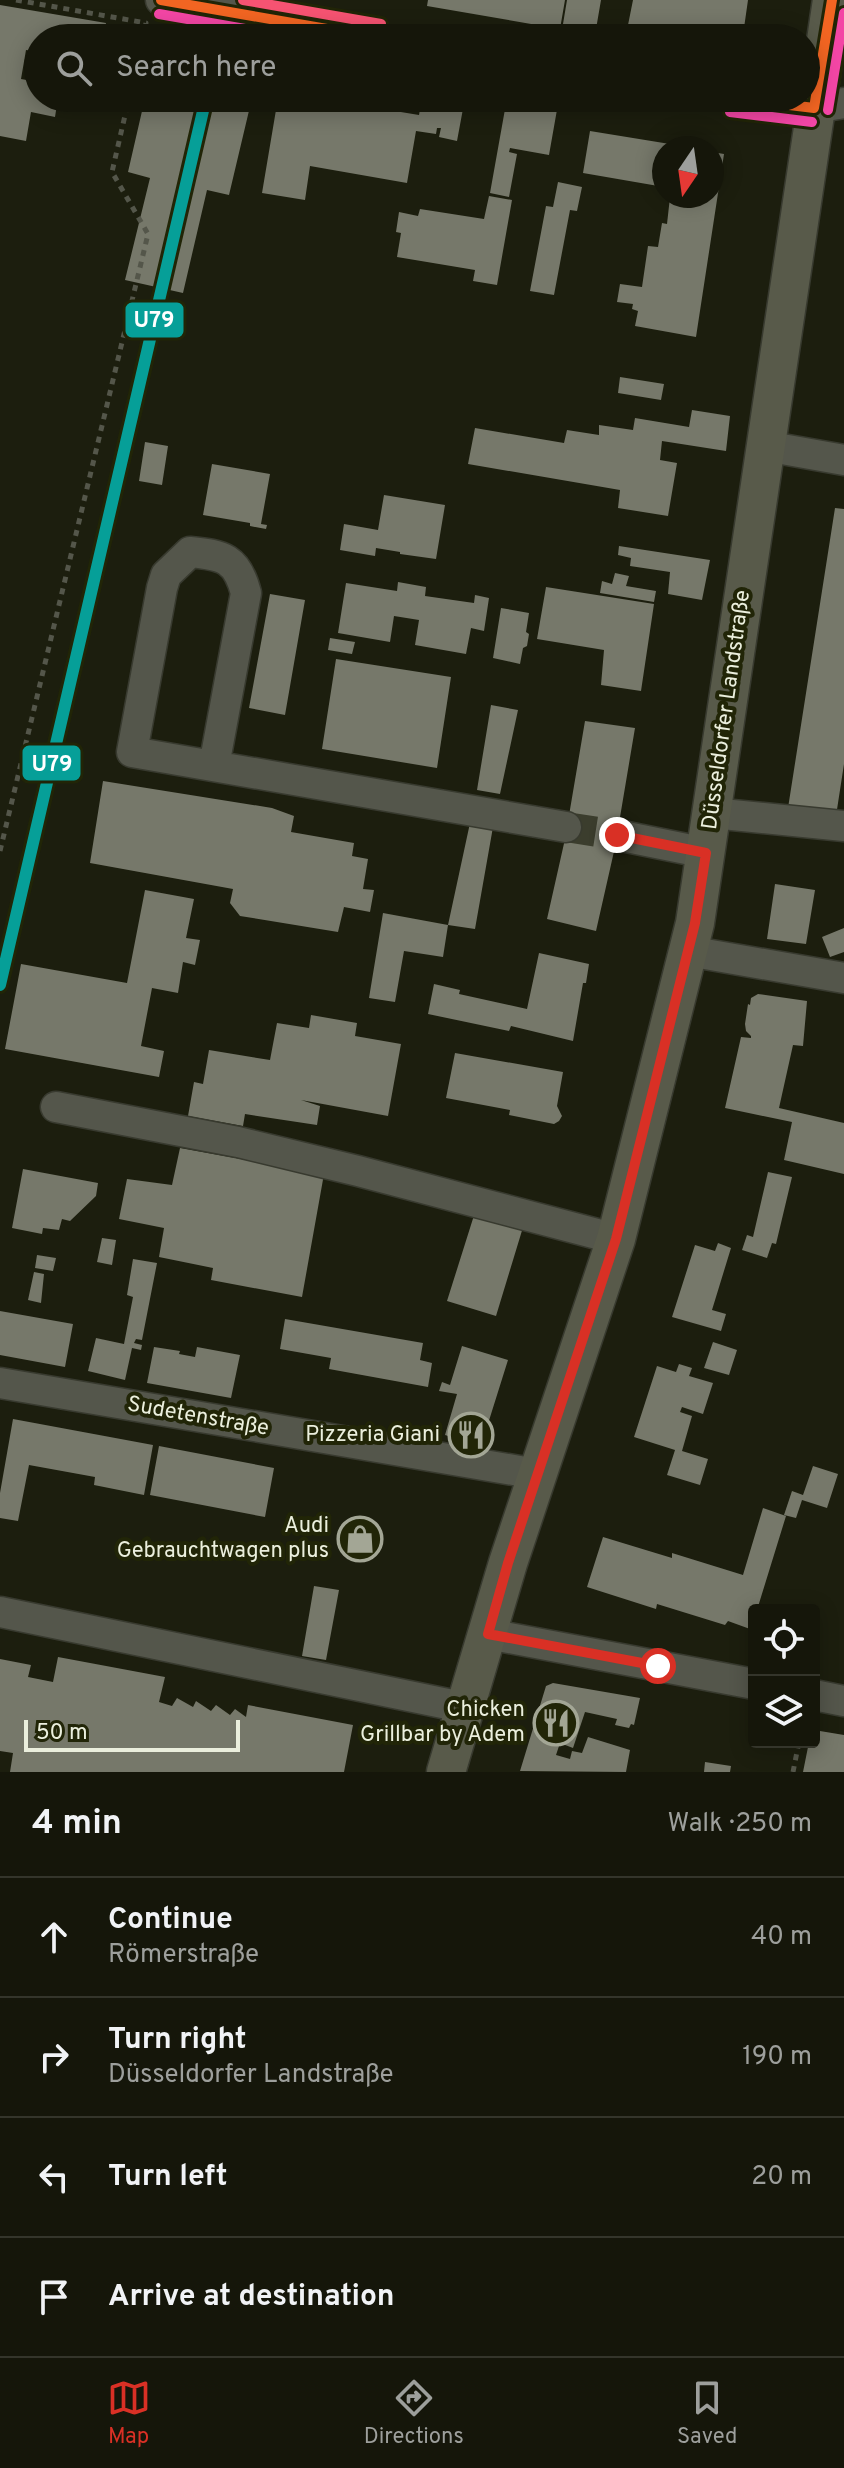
<!DOCTYPE html>
<meta charset="utf-8">
<style>
:root{--surface:#15160a;--page:#1e1f13;--text:#f1f3f6;--muted:#9d9f9c;--line:#34352b;--accent:#d93025}
body{margin:0;font-family:Overpass,sans-serif;background:var(--page);color:var(--text)}
.controls{position:absolute;right:24px;bottom:24px;display:grid;overflow:hidden;border-radius:8px;box-shadow:0 4px 20px #0003}
.controls button{width:72px;height:72px;display:grid;place-items:center;padding:0;border:0;border-bottom:2px solid var(--line);background:var(--surface);color:var(--text);font:40px sans-serif}
.compass{position:absolute;left:652px;top:136px;width:72px;height:72px;border-radius:50%;background:var(--surface);box-shadow:0 4px 20px #0003;rotate:193deg}
.scale{position:absolute;left:24px;bottom:20px;width:216px;box-sizing:border-box;padding-left:8px;border:4px solid #ebefdd;border-top:0;font-size:22px;line-height:28px;white-space:nowrap;color:#ebefdd;-webkit-text-stroke:6px #212507;paint-order:stroke}
.stop{position:absolute;width:24px;height:24px;margin:-18px;border:6px solid #d93025;border-radius:50%;background:#fff}
.stop.end{background:#d93025;border-color:#fff;box-shadow:0 2px 8px #0008}
.list{margin:0;padding:0;list-style:none}
h2{display:flex;justify-content:space-between;align-items:center;height:104px;margin:0;padding:0 32px;font-size:34px}
h2 small{font-size:26px;font-weight:400;color:var(--muted)}
.list li{display:grid;grid-template-columns:52px 1fr auto;gap:24px;align-items:center;box-sizing:border-box;height:120px;padding:0 32px;border-top:2px solid var(--line)}
.list b{display:block;font-size:30px;white-space:nowrap}
.list p{margin:0;font-size:26px;white-space:nowrap;color:var(--muted)}
.list em{font-size:26px;font-style:normal;color:var(--muted)}
.icon{flex:none;width:44px;height:44px;fill:none;stroke:currentColor;stroke-width:2;stroke-linecap:round;stroke-linejoin:round}
.map{position:relative;flex:none;width:844px;height:1772px;overflow:hidden}
.search{position:absolute;background:var(--surface);box-shadow:0 4px 20px #0003;left:24px;right:24px;top:24px;height:88px;display:flex;align-items:center;gap:20px;box-sizing:border-box;padding:0 28px;border-radius:44px;color:var(--muted);font-size:30px}
.sheet{height:584px;background:var(--surface)}
nav{display:flex;justify-content:space-around;align-items:center;box-sizing:border-box;height:112px;border-top:2px solid var(--line);background:var(--surface);font-size:22px;color:var(--muted)}
nav a{display:grid;justify-items:center;gap:4px}
nav .on{color:var(--accent)}
.map>svg:first-child{display:block}
.building{fill:#76786a}
.lines{fill:none;stroke-linecap:round;stroke-linejoin:round}
.minor-tunnel{stroke:#3b3d2d;stroke-width:30;stroke-dasharray:30 15;stroke-linecap:butt}
.minor-casing{stroke:#383a2f;stroke-width:33}
.major-casing{stroke:#383a2f;stroke-width:41}
.path{stroke:#54564a;stroke-width:5;stroke-dasharray:6 6;stroke-linecap:butt}
.minor{stroke:#54564b;stroke-width:30}
.major{stroke:#585a4a;stroke-width:38}
.bus-1-casing{stroke:#212507;stroke-width:16}
.bus-2-casing{stroke:#212507;stroke-width:16}
.bus-3-casing{stroke:#212507;stroke-width:16}
.bus-1{stroke:#f26522;stroke-width:10}
.bus-2{stroke:#f346a5;stroke-width:10}
.bus-3{stroke:#f65372;stroke-width:10}
.metro-1-casing{stroke:#212507;stroke-width:18}
.metro-1{stroke:#069f98;stroke-width:12}
.route{stroke:#d93025;stroke-width:10}
.labels{text-anchor:middle;dominant-baseline:central;stroke-width:8;stroke-linejoin:round;paint-order:stroke}
.street-label{font-size:22px;fill:#ebefdd;stroke:#212507}
.poi-label{font-size:22px;fill:#ebefdd;stroke:#212507;text-anchor:end}
.line-badge{stroke:#212507;stroke-width:3}
.badge-label{font-size:22px;text-anchor:middle;font-weight:bold;fill:#fff}
</style>
<div class="map">
<svg width="844" height="1772" viewBox="0 0 844 1772">
<rect width="100%" height="100%" fill="#1c1e0e"/>
<path class="building" d="M190 0H252L243 38H159L161 32 182 37Z
M428 0H565L560 29 427 6Z
M567 0H601L595 35 562 30Z
M633 0H748L743 35 739 38H679L646 31 627 30Z
M0 5 106 23 103 38H38V52L26 50 21 79 38 82V98H58L55 117 31 112 26 141 0 136Z
M145 98H252L229 195 207 190 183 293 125 280 150 178 128 172Z
M278 98H316L419 115 422 98H465L457 141 439 137 441 128H437L436 134 416 131 407 183 310 166 305 200 262 193Z
M507 98H527L558 104 549 155 510 148 509 152 517 154 509 197 490 193Z
M590 131 676 145V148H664V187L583 173Z
M712 152 724 154 696 337 635 326 638 311 632 309 633 304 617 302 620 284 642 287 648 246 658 247 662 223 667 224 670 197 712 196Z
M558 182 582 187 577 211 570 210 554 295 530 291 546 206 553 207Z
M489 196 512 200 497 285 473 281 475 270 397 257 401 233 396 232 399 212 418 216 420 209 484 219Z
M620 377 664 384 661 400 618 393Z
M692 410 730 416 726 451 662 441 660 460 677 463 668 516 618 508 620 490 468 464 475 428 564 443 567 430 599 435V425L633 430 635 418 689 427Z
M145 442 168 446 162 485 139 481Z
M212 464 270 474 261 524 267 525 266 529 250 526V523L203 515Z
M384 495 445 505 436 559 400 554V552L376 548 375 556 340 550 344 524 378 530Z
M835 508 844 509V764L836 816 788 808Z
M619 546 710 560 702 600 668 594 670 572 630 566 631 558 618 555Z
M615 573 629 576 626 586 656 591 654 602 600 593 602 581 612 584Z
M398 582 426 587 425 596 474 603 475 595 489 598 484 631 471 628 466 654 415 645 419 620 394 616 390 642 338 633 346 583 397 591Z
M546 587 654 604 641 691 601 685 604 650 537 639Z
M270 594 305 600 285 715 249 708Z
M501 608 529 613 526 632 529 634 527 646 523 648 520 664 493 658Z
M330 638 355 642 352 654 328 650Z
M336 659 451 677 437 768 322 749Z
M491 705 518 710 500 794 477 790Z
M585 721 635 728 615 847 596 931 547 919 565 839Z
M103 781 272 808 294 816 291 832 354 843 352 856 368 859 363 889 374 890 370 912 344 907 338 932 240 916 230 903 233 889 90 863Z
M470 823 493 827 475 929 448 925Z
M775 884 815 890 806 944 767 939Z
M145 890 194 899 186 938 200 940 195 965 183 962 178 993 152 988 141 1046 164 1051 159 1077 5 1049 21 964 127 983Z
M383 913 448 925 443 957 404 951 395 1002 369 998Z
M844 928V952L830 957 822 937Z
M539 953 589 964 586 983H583L573 1041 511 1026 509 1031 428 1014 434 984 460 990 459 994 527 1009Z
M758 994 807 1001 803 1046 793 1045 779 1108 844 1123V1174L784 1160 792 1122 725 1108 741 1037 751 1038V1036L746 1031 745 1024 748 1004 750 1005 751 998Z
M311 1015 357 1023 355 1036 401 1044 388 1116 301 1100 320 1106 317 1125 245 1114 243 1126 188 1116 194 1082 203 1084 209 1050 270 1060 277 1023 309 1028Z
M455 1053 563 1072 557 1106 562 1116 559 1121 554 1124 509 1115 510 1110 446 1098Z
M180 1148 324 1174 302 1297 211 1280 213 1268 159 1257 164 1228 119 1219 127 1179 172 1185Z
M23 1169 98 1183 96 1196 70 1221 62 1219 59 1230 43 1228 42 1234 12 1228Z
M768 1172 792 1177 776 1244 772 1243 767 1258 742 1250 747 1235 753 1237Z
M476 1209 524 1224 496 1316 447 1301Z
M102 1238 116 1240 112 1265 97 1262Z
M718 1243 731 1248 712 1310 726 1314 721 1331 672 1317 695 1245 715 1251Z
M37 1255 56 1258 53 1271 35 1268Z
M133 1259 157 1263 142 1340 136 1339 134 1343 142 1345 141 1350 132 1348 125 1380 88 1371 96 1338 124 1344 133 1297 127 1295Z
M34 1272 44 1274 41 1303 28 1300Z
M0 1311 73 1324 65 1367 0 1355Z
M285 1319 423 1343 420 1360 432 1363 428 1387 329 1369 331 1358 280 1349Z
M713 1342 737 1350 729 1375 704 1368Z
M462 1346 508 1360 481 1446 445 1435 457 1394 439 1391 442 1382 450 1385Z
M154 1347 180 1351 179 1354 195 1357 197 1347 240 1355 231 1398 147 1383Z
M679 1364 692 1368 689 1376 713 1383 703 1414 682 1407 680 1412 692 1416 682 1451 708 1459 700 1485 667 1475 675 1450 634 1437 657 1366 676 1372Z
M13 1419 153 1445 144 1495 94 1485 95 1477 29 1465 18 1521 0 1518V1493Z
M159 1446 274 1468 265 1517 150 1495Z
M813 1466 838 1474 827 1508 802 1500 796 1518 784 1515 792 1491 803 1495Z
M763 1508 786 1516 757 1610H754L750 1629 728 1621 725 1625 657 1604 656 1609 587 1587 603 1537 672 1558V1553L743 1575Z
M314 1586 339 1590 326 1660 302 1656Z
M58 1657 165 1677 159 1702 172 1706 177 1698 193 1707 196 1701 211 1711 216 1705 230 1715 235 1709 246 1717 248 1705 353 1725 344 1772H10L13 1753 0 1751V1659L31 1665 28 1677 53 1682Z
M553 1683 640 1698 634 1725 631 1724 629 1728 615 1725 617 1719 585 1712 573 1748 560 1743 556 1755 570 1759 572 1751 582 1753 588 1737 630 1750 626 1772 520 1771 546 1686Z
M814 1730 844 1735V1772H803L809 1742H814Z
M705 1762 731 1766 730 1772H704Z"/>
<g class="lines">
<path class="minor-tunnel" d="M566 827 617 835"/>
<g class="minor-casing">
<path id="minor" d="M161 0 379 38
M732 98 814 108 844 103
M765 446 844 460
M214 766 246 593C237 558 223 555 190 552L166 575 162 588 132 752 566 827
M712 813 844 826
M617 835 706 853
M688 951 844 978
M56 1107 238 1142 358 1171 616 1239
M0 1383 537 1474
M0 1612 467 1708
M488 1634 754 1684
M814 1695 844 1701"/>
</g>
<g class="major-casing">
<path id="major" d="M446 1772 508 1563 616 1239 695 923 832 0"/>
</g>
<path class="path" d="M16 0 146 23 143 38
M0 851 148 234 112 172 129 98
M793 1772 799 1742"/>
<use href="#minor" class="minor"/>
<use href="#major" class="major"/>
<g class="bus-1-casing">
<path id="bus-1" d="M161 0 379 38
M732 98 814 108
M814 108 832 0"/>
</g>
<g class="bus-2-casing">
<path id="bus-2" d="M159 14 297 38
M828 110 844 13
M730 112 812 122"/>
</g>
<g class="bus-3-casing">
<path id="bus-3" d="M243 0 381 24"/>
</g>
<use href="#bus-1" class="bus-1"/>
<use href="#bus-2" class="bus-2"/>
<use href="#bus-3" class="bus-3"/>
<g class="metro-1-casing">
<path id="metro-1" d="M0 985 206 98"/>
</g>
<use href="#metro-1" class="metro-1"/>
</g>
<g class="lines">
<path class="route" d="M617 835 706 853 695 923 616 1239 508 1563 488 1634 658 1666"/>
</g>
<defs>
<g id="restaurant-ring" transform="scale(2.3)"><circle r="9.5" fill="#212507" stroke="#a3a695" stroke-width="1.5"/><path d="M-5-6h1v4h1v-4h1v4h1v-4h1v5L-1.5 .5V6h-2V.5L-5-1ZM5-6V6H3V1.5H1.5Q1.5-4 5-6Z" fill="#a3a695"/></g>
<g id="shop-ring" transform="scale(2.3)"><circle r="9.5" fill="#212507" stroke="#a3a695" stroke-width="1.5"/><path d="M-5-2.5h2.3a2.7 3.5 0 0 1 5.4 0H5L5.5 6h-11ZM-1.5-2.5h3a1.5 2.3 0 0 0-3 0Z" fill="#a3a695"/></g>
</defs>
<g fill-rule="evenodd">
<use href="#restaurant-ring" x="471" y="1435"/>
<use href="#shop-ring" x="360" y="1539"/>
<use href="#restaurant-ring" x="556" y="1723"/>
</g>
<g class="labels">
<g class="street-label">
<text transform="translate(727 710) rotate(-82)">Düsseldorfer Landstraße</text>
<text transform="translate(198 1417) rotate(10)">Sudetenstraße</text>
</g>
<g class="poi-label">
<text x="440" y="1435">Pizzeria Giani</text>
<text x="329" y="1526">Audi<tspan x="329" dy="25">Gebrauchtwagen plus</tspan></text>
<text x="525" y="1710">Chicken<tspan x="525" dy="25">Grillbar by Adem</tspan></text>
</g>
</g>
<g class="line-badge">
<rect x="124" y="301" width="61" height="38" rx="8" fill="#069f98"/>
<rect x="21" y="744" width="61" height="38" rx="8" fill="#069f98"/>
</g>
<g class="badge-label">
<text x="154" y="327">U79</text>
<text x="52" y="771">U79</text>
</g>
</svg>
<div class="controls">
<button><svg class="icon" aria-label="locate" viewBox="0 0 24 24"><circle cx="12" cy="12" r="6"/><path d="M12 2v4M12 18v4M2 12h4M18 12h4"/></svg></button>
<button><svg class="icon" aria-label="layers" viewBox="0 0 24 24"><path d="M12 4l9 5-9 5-9-5zM3 14l9 5 9-5"/></svg></button>
</div>
<svg class="compass" viewBox="-18 -18 36 36"><path d="M0-13l5 13h-10z" fill="#e53935"/><path d="M0 13l5-13h-10z" fill="#9d9f9c"/></svg>
<div class="scale">50 m</div>
<div class="stop" style="left:658px;top:1666px"></div>
<div class="stop end" style="left:617px;top:835px"></div>
<div class="search"><svg class="icon" aria-label="search" viewBox="0 0 24 24"><circle cx="10" cy="10" r="6"/><path d="M15 15l6 6"/></svg>Search here</div>
</div>
<section class="sheet">
<h2>4 min<small>Walk · 250 m</small></h2>
<ul class="list">
<li><svg class="icon" aria-label="ahead" viewBox="0 0 24 24"><path d="M12 20V5M6 11l6-6 6 6"/></svg><div><b>Continue</b><p>Römerstraße</p></div><em>40 m</em></li>
<li><svg class="icon" aria-label="right" viewBox="0 0 24 24"><path d="M7 20v-9h11M14 6l5 5-5 5"/></svg><div><b>Turn right</b><p>Düsseldorfer Landstraße</p></div><em>190 m</em></li>
<li><svg class="icon" aria-label="left" viewBox="0 0 24 24"><path d="M17 20v-9H6M10 6l-5 5 5 5"/></svg><div><b>Turn left</b></div><em>20 m</em></li>
<li><svg class="icon" aria-label="arrive" viewBox="0 0 24 24"><path d="M6 21V4h12l-3 4 3 4H6"/></svg><div><b>Arrive at destination</b></div></li>
</ul>
</section>
<nav>
<a class="on"><svg class="icon" aria-label="map" viewBox="0 0 24 24"><path d="M3 6l6-2 6 2 6-2v14l-6 2-6-2-6 2zM9 4v14M15 6v14"/></svg>Map</a>
<a><svg class="icon" aria-label="directions" viewBox="0 0 24 24"><path d="M12 3l9 9-9 9-9-9zM9 14v-3h6M13 9l2 2-2 2"/></svg>Directions</a>
<a><svg class="icon" aria-label="saved" viewBox="0 0 24 24"><path d="M7 4h10v16l-5-4-5 4z"/></svg>Saved</a>
</nav>
